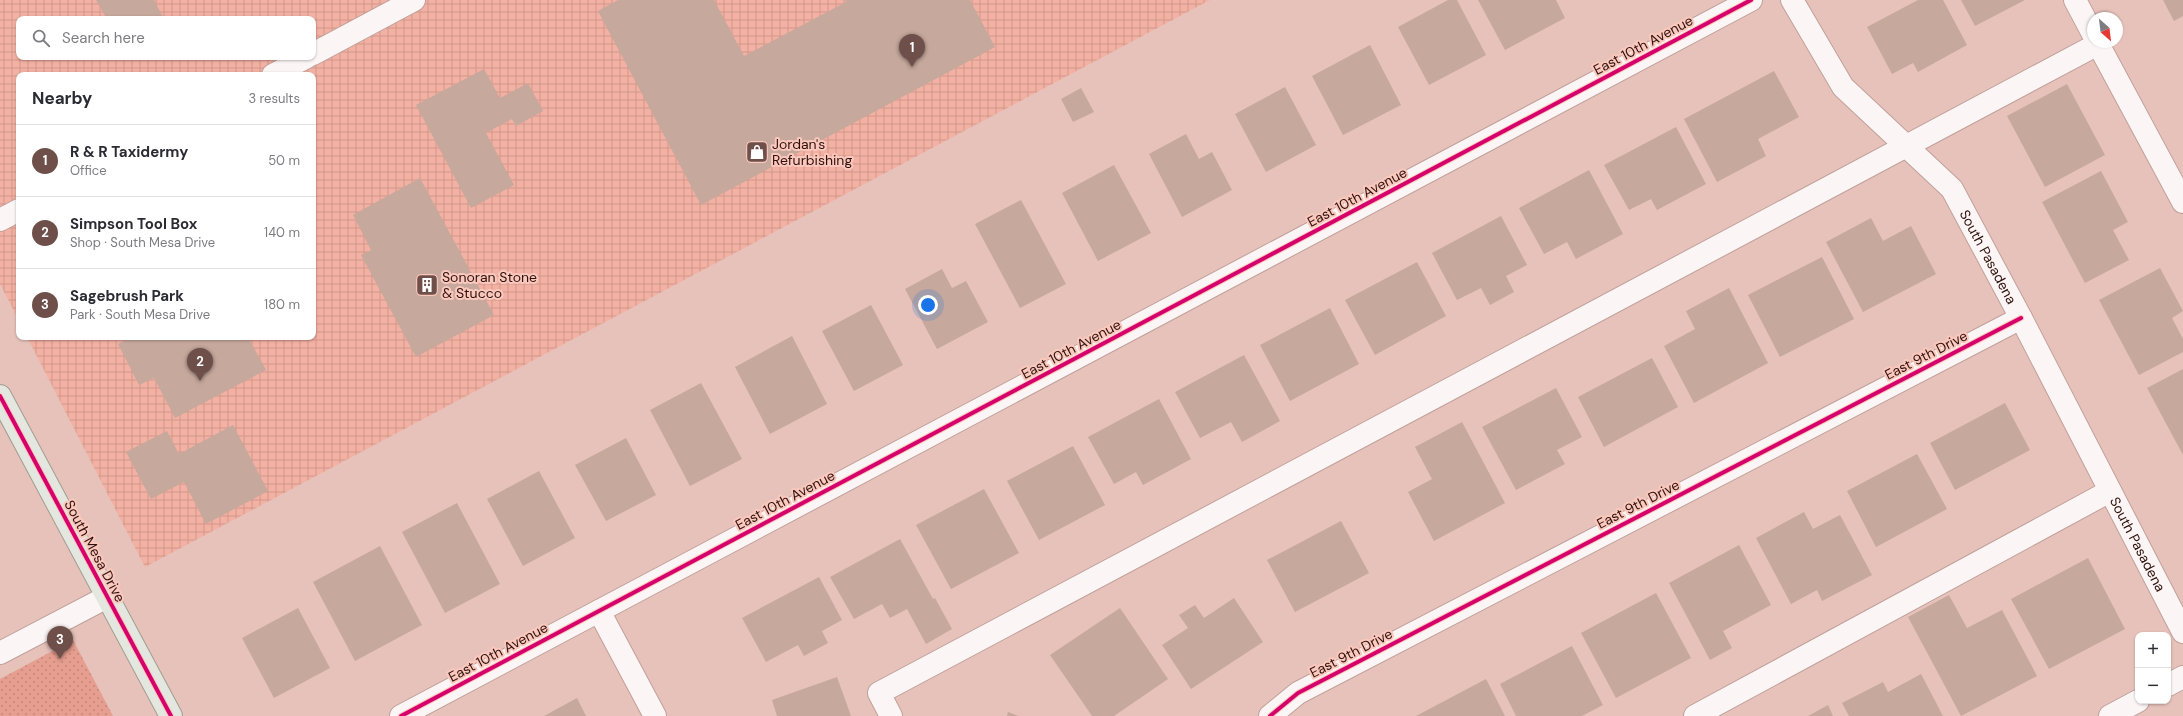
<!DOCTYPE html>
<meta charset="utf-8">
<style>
:root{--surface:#fff;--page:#f2f2f3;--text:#2b2b33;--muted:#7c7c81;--line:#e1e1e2;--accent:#6f4f49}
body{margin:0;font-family:"DM Sans",sans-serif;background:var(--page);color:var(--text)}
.controls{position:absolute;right:12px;bottom:12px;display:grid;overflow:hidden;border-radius:8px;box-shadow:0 1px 3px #0004}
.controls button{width:36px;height:36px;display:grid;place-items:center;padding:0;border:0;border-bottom:1px solid var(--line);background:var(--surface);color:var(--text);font:20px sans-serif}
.compass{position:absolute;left:2087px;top:12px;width:36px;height:36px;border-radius:50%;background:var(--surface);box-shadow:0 1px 3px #0004;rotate:152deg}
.you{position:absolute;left:928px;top:305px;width:14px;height:14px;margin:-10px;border:3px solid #fff;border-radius:50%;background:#1a73e8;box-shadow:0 0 0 6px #1a73e833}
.badge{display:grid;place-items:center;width:26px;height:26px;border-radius:50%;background:var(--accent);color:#fff;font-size:13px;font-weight:700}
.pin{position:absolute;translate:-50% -33px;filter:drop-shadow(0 1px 2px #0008)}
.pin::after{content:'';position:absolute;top:21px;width:14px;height:12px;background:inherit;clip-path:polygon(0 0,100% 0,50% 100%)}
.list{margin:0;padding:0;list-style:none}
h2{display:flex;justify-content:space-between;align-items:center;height:52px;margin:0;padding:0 16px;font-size:17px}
h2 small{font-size:13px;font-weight:400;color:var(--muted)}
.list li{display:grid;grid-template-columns:26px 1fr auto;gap:12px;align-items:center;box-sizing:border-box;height:72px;padding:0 16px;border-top:1px solid var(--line)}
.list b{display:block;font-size:15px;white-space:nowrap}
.list p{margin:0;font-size:13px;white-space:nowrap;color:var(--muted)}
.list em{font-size:13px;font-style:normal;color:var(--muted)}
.icon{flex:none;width:22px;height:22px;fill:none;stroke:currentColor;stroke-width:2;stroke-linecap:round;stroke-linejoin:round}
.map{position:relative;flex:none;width:2183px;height:716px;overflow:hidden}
.search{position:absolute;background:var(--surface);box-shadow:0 1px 3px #0004;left:16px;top:16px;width:300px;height:44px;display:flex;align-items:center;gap:10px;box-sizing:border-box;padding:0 14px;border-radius:8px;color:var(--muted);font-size:15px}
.panel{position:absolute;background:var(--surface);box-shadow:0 1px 3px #0004;left:16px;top:72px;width:300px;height:268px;border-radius:8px}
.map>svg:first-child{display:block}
.industrial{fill:url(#industrial-grid);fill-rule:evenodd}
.park{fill:url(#park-dots)}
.building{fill:#c6a89c}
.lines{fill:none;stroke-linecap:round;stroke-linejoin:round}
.minor-casing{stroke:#c0a09a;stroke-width:24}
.major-casing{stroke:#a19d8f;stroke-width:24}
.minor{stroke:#fbf6f5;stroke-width:22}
.major{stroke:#e4e7df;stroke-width:22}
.cycleway-casing{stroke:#fbc8bd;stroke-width:6}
.cycleway{stroke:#d6006c;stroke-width:4}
.labels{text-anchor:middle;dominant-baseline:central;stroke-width:4;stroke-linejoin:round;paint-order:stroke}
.street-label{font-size:14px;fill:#2f110c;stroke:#fbc8bd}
.poi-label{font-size:14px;fill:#2f110c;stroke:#fbc8bd;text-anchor:start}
</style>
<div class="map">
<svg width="2183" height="716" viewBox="0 0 2183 716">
<defs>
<pattern id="industrial-grid" width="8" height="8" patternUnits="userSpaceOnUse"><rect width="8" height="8" fill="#f3b1a3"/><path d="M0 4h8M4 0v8" fill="none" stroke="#d1978b"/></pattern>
<pattern id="park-dots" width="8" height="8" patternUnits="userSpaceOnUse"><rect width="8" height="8" fill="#e59e8f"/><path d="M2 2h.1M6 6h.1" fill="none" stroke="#c5877a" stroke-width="1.8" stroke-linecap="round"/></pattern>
</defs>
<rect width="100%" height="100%" fill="#e7c2ba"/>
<path class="industrial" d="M0 0H1210L145 567 27 337H313V75H19V321L0 284ZM19 19H313V57H19Z"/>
<path class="park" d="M73 640 113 716H0V679Z"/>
<path class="building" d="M96 0H154L164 19H107Z
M618 0H714L744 56 846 2 845 0H970L995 47 701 205 598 11Z
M1448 0H1457L1486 55 1429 85 1398 27Z
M1478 0H1556L1565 18 1505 50Z
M1918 0H1943L1967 45 1918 72 1913 63 1892 74 1867 27Z
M1961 0H2025L1975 26Z
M2163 0H2183V16L2174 21Z
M1370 45 1401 105 1343 135 1312 76Z
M484 69 500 98 528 83 543 111 516 126 512 119 486 133 514 185 471 208 416 105Z
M1774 71 1799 117 1758 139 1766 156 1717 182 1684 119Z
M2067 84 2105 155 2045 187 2007 116Z
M1285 87 1316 145 1266 172 1235 114Z
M1081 88 1094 112 1073 122 1061 99Z
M1676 127 1706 184 1657 210 1651 199 1629 210 1604 165Z
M1186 134 1199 159 1212 152 1232 190 1182 217 1149 154Z
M1114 165 1151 233 1098 261 1062 193Z
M1589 170 1623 234 1576 259 1567 242 1544 254 1519 208Z
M2101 171 2128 222 2113 230 2129 260 2085 283 2042 202Z
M420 178 494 315 416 357 361 255 371 250 353 215Z
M1021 200 1066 284 1020 308 975 224Z
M1501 216 1527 265 1506 276 1514 292 1490 305 1481 288 1457 300 1432 253Z
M1871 218 1883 241 1911 226 1936 274 1863 312 1826 242Z
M1822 257 1854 319 1780 357 1748 295Z
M1417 262 1446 316 1375 355 1345 300Z
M2160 268 2183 311 2172 318 2183 339V352L2139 375 2099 300Z
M942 269 952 288 966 281 988 322 937 349 905 289Z
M1729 288 1768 363 1694 403 1664 346 1695 329 1686 311Z
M871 305 903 365 854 391 822 331Z
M1330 308 1359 364 1290 401 1260 345Z
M792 336 827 404 770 434 735 367Z
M132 337H248L266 370 175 418 154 378 139 385 118 344Z
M1244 355 1280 421 1242 442 1231 422 1200 438 1175 392Z
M1652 358 1678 407 1604 447 1578 397Z
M2183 369V455L2147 388Z
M701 383 742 459 690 486 650 410Z
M1556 388 1582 437 1557 450 1565 464 1516 490 1482 427Z
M1159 399 1191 459 1143 485 1136 472 1114 484 1088 437Z
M2005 403 2030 450 1955 490 1930 443Z
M1462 422 1505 503 1434 541 1408 492 1432 479 1415 447Z
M233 425 268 491 206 524 184 482 151 499 126 452 167 431 179 454Z
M626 438 656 495 606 521 575 465Z
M1073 446 1105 505 1039 540 1007 481Z
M1917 454 1947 509 1876 547 1847 491Z
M539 471 575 538 523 566 487 499Z
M984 489 1019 553 951 589 916 525Z
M457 503 500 584 445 613 402 532Z
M1804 512 1813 529 1840 515 1872 575 1822 601 1817 590 1791 604 1756 538Z
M1341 521 1369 573 1295 612 1267 560Z
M900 539 933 599 935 598 952 629 926 644 907 609 890 618 882 604 854 619 830 577Z
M1739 545 1771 605 1723 631 1732 648 1710 660 1669 583Z
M380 546 422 625 355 661 313 582Z
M2088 558 2125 629 2049 669 2011 599Z
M819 577 842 620 822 631 828 643 804 656 798 645 766 662 742 618Z
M1656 593 1691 658 1616 698 1581 633Z
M1949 595 1967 628 2002 610 2037 676 1961 716 1908 617Z
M1234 598 1263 642 1191 689 1162 645 1188 628 1179 615 1195 605 1204 618Z
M298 608 330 668 274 698 242 638Z
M1120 608 1168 679 1114 716H1092L1050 655Z
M1572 646 1603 705 1582 716H1516L1500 684Z
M1921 674 1943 716H1849L1842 703 1883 682 1888 692Z
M837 677 851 716H777L772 700Z
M1486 679 1505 716H1416Z
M577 698 586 716H544Z
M1828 705 1833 716H1808Z
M1008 712 1019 716H1007Z"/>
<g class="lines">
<g class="minor-casing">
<g id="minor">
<path id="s1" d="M1792 0 1843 87 1952 189 2021 318 2183 632"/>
<path d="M2075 0 2093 34"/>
<path d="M2097 42 2183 202"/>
<path d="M313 54 414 0"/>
<path d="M273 75 307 57"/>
<path d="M0 220 19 210"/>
<path d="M599 611 655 716"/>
<path d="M0 653 107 597"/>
<path d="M2168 685 2183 677"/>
<path d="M401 716 1751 0"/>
<path d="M891 716 879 693 2098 44"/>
<path d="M1270 716 1298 693 2021 318"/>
<path d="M1695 716 2110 491"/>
<path d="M2110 716 2138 701"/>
</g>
</g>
<g class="major-casing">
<path id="major" d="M0 396 171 716"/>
</g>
<use href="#minor" class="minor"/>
<use href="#major" class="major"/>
<g class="cycleway-casing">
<path id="cycleway" d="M0 396 171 716
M401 716 1751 0
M1270 716 1298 693 2021 318"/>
</g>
<use href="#cycleway" class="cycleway"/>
</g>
<defs>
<g id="shop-square" transform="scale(1.15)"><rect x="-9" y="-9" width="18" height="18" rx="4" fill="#6f4f49" stroke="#fbc8bd"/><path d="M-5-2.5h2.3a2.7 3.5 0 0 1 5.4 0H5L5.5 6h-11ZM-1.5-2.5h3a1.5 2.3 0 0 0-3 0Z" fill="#fff"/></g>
<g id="building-square" transform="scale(1.15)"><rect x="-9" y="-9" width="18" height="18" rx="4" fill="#6f4f49" stroke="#fbc8bd"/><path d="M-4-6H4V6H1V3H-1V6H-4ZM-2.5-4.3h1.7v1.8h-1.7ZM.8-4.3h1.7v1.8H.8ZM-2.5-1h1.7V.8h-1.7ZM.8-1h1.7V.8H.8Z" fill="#fff"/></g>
</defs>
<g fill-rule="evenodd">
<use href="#shop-square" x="757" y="152"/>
<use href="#building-square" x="427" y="285"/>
</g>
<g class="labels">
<g class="street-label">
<text transform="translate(1643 45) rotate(-28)">East 10th Avenue</text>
<text transform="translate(1357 197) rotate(-28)">East 10th Avenue</text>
<text stroke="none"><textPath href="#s1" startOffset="327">South Pasadena</textPath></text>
<text transform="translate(1071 349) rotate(-28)">East 10th Avenue</text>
<text transform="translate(1926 355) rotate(-27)">East 9th Drive</text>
<text transform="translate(785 500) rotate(-28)">East 10th Avenue</text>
<text transform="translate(1638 504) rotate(-27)">East 9th Drive</text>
<text stroke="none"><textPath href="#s1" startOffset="651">South Pasadena</textPath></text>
<text transform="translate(95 551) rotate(62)">South Mesa Drive</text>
<text transform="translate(498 652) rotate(-28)">East 10th Avenue</text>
<text transform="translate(1351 653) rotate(-27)">East 9th Drive</text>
</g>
<g class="poi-label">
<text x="772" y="144">Jordan's<tspan x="772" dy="16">Refurbishing</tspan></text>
<text x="442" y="277">Sonoran Stone<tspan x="442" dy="16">&amp; Stucco</tspan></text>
</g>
</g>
</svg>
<div class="controls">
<button>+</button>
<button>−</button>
</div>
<svg class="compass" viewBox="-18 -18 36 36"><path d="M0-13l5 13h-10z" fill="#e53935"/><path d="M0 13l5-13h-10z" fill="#7c7c81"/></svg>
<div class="you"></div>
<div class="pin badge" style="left:912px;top:67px">1</div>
<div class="pin badge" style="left:200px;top:381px">2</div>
<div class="pin badge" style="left:60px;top:659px">3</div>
<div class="search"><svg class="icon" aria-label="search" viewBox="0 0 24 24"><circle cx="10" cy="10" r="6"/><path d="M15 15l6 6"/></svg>Search here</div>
<section class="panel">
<h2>Nearby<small>3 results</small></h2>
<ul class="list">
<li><span class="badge">1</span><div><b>R &amp; R Taxidermy</b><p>Office</p></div><em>50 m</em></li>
<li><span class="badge">2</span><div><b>Simpson Tool Box</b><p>Shop · South Mesa Drive</p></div><em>140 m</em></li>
<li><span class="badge">3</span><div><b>Sagebrush Park</b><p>Park · South Mesa Drive</p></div><em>180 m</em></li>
</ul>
</section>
</div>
